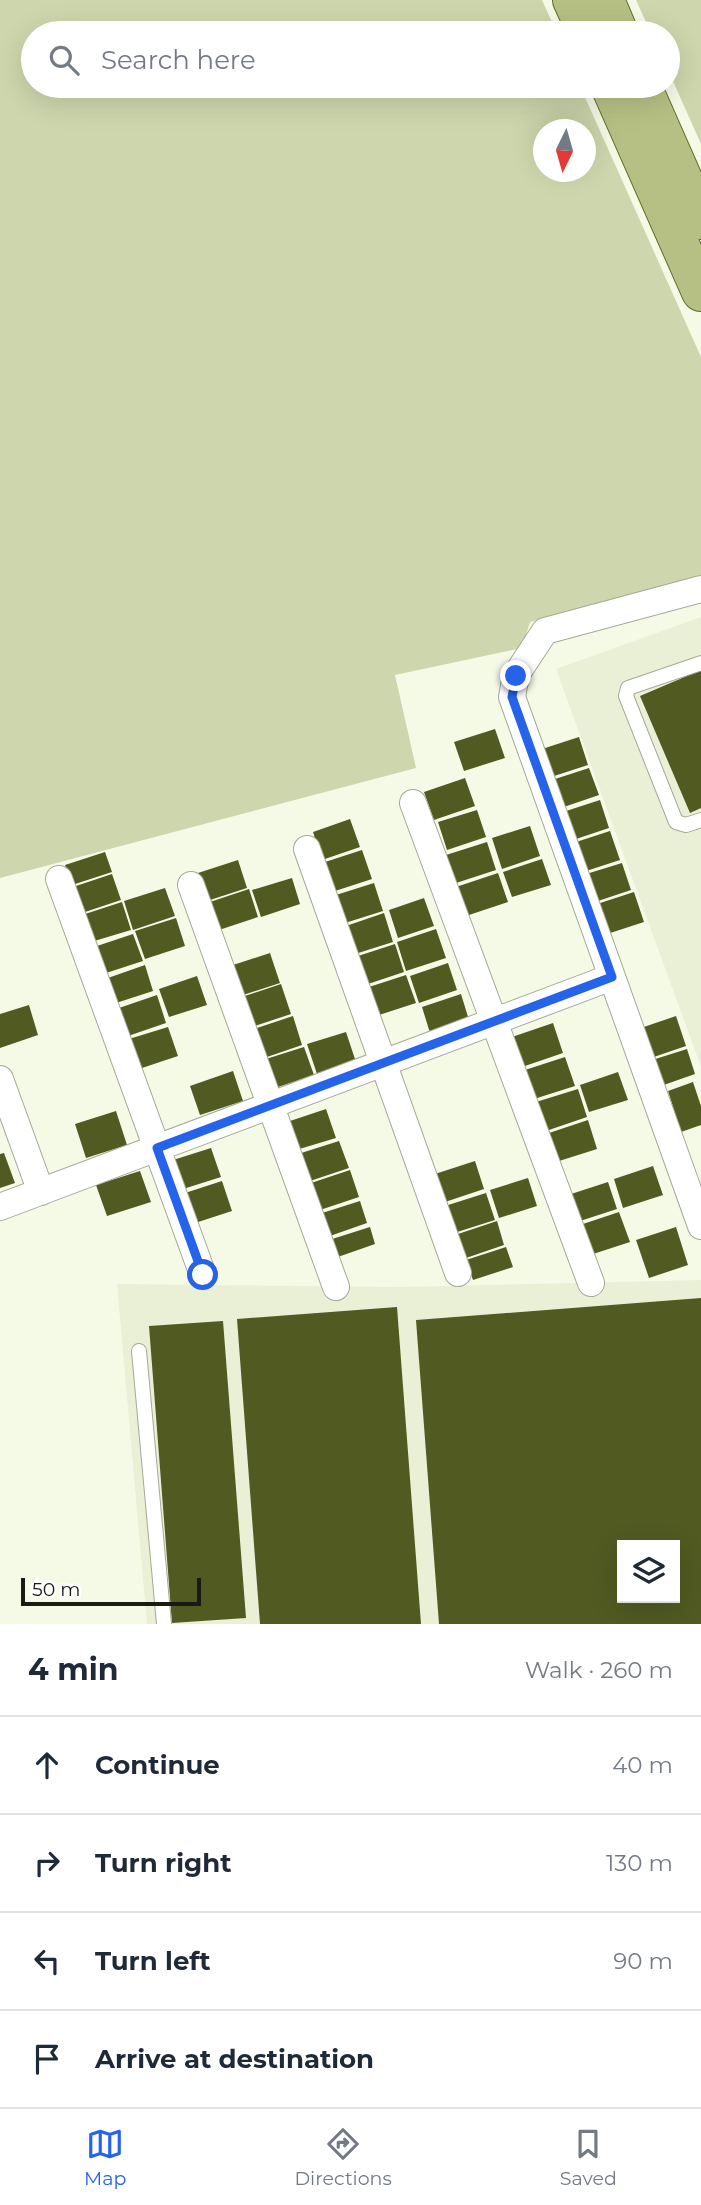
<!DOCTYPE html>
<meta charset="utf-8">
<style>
:root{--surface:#fff;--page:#f6f6f7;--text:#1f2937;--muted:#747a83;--line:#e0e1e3;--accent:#2563eb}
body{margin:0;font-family:Montserrat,sans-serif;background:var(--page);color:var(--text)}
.controls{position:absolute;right:21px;bottom:21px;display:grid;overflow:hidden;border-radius:0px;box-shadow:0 7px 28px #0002}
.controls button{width:63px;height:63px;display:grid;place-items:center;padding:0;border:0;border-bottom:2px solid var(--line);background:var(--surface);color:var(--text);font:35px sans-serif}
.compass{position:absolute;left:533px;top:119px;width:63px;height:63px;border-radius:50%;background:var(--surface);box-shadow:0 7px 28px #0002;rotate:185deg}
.scale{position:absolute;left:21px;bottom:18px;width:180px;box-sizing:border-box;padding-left:7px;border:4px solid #181a13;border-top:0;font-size:19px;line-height:24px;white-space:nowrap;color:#181a13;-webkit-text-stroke:5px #fff;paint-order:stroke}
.stop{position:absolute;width:21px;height:21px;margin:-16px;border:5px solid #2563eb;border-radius:50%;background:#fff}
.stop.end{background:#2563eb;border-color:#fff;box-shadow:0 2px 7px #0008}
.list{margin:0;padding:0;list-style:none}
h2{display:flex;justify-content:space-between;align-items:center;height:91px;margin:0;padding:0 28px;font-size:30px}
h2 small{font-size:23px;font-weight:400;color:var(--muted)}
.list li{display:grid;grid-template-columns:46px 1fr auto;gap:21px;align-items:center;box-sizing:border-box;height:98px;padding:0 28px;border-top:2px solid var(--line)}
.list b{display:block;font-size:26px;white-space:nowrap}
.list em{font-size:23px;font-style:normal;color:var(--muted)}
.icon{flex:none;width:38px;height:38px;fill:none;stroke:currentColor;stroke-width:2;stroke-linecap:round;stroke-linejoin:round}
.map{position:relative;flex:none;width:701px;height:1624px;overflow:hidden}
.search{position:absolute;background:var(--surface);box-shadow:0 7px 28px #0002;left:21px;right:21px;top:21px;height:77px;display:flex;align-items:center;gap:18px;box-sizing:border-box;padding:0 24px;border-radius:38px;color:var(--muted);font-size:26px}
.sheet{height:483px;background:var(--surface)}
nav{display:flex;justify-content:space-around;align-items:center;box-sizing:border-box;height:98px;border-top:2px solid var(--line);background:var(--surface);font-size:19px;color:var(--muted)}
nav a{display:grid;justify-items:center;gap:4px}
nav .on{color:var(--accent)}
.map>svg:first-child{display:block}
.built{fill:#eaf0d6;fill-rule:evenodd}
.green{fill:#cdd6ac;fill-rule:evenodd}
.building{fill:#505a21;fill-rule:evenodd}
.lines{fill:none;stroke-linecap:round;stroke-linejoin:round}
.service-casing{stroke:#a4a997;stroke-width:16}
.minor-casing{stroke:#a4a997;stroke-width:28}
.primary-casing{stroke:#606b27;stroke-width:40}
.service{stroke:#fff;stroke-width:14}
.minor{stroke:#fff;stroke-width:26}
.primary{stroke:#b6c084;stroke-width:38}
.route{stroke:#2563eb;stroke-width:9}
</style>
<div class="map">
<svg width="701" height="1624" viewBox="0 0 701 1624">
<rect width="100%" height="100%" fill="#f5fae7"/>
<path class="built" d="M701 617V1067L556 669Z
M701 1280V1624H147L117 1284 400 1287ZM622 1545H675V1598H622Z"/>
<path class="green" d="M0 0H542L557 33H33V86H580L701 357V575L530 622 522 648 395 675 416 768 0 878ZM544 130H586V172H544Z
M636 0H701V144L668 70V33H651Z"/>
<path class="building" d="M701 670V808L690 813 640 696Z
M495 729 505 758 464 771 454 742Z
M579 737 588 765 548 778 539 750Z
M589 768 599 795 558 809 549 781Z
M465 778 475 806 434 820 424 792Z
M600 800 609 828 570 841 560 813Z
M477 810 486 837 447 850 438 822Z
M350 819 360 847 322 860 313 832Z
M530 826 540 856 502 869 492 838Z
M610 831 620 860 580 873 570 844Z
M487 842 496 870 456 883 446 855Z
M362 850 372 879 332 892 322 863Z
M105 852 112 872 72 885 65 865Z
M542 859 551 885 512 897 503 872Z
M238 860 247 888 207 901 198 873Z
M622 863 631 890 592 903 583 875Z
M498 873 508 902 466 916 456 887Z
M112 874 121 900 82 913 73 887Z
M292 878 300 904 261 917 252 890Z
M374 883 383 911 345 923 336 895Z
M165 888 175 916 133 930 124 901Z
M249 889 258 917 219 930 210 902Z
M634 892 644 922 604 935 594 905Z
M424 898 434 926 398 938 389 910Z
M122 902 131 930 91 942 82 915Z
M384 913 393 942 355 954 346 926Z
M176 918 185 946 145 959 135 931Z
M436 929 446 958 406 971 397 942Z
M133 934 143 961 106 973 97 946Z
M395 944 404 972 365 985 355 957Z
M270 953 280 983 240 996 230 966Z
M448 963 457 990 419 1003 410 976Z
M145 965 153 991 113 1004 105 979Z
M406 975 416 1003 376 1016 366 988Z
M197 976 207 1005 169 1017 159 989Z
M281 984 291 1014 252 1027 242 997Z
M461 994 469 1020 430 1033 422 1007Z
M157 995 166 1023 128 1036 119 1008Z
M29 1005 38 1035 0 1048V1014Z
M293 1016 302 1045 264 1058 254 1029Z
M676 1016 686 1046 648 1059 638 1029Z
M553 1023 563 1053 522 1067 512 1037Z
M168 1027 178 1056 139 1069 129 1039Z
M346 1032 356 1062 317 1074 307 1044Z
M304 1047 314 1075 275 1088 266 1059Z
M687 1049 695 1074 658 1087 649 1061Z
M565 1057 575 1086 534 1099 525 1070Z
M233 1071 243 1101 200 1115 190 1086Z
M618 1072 628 1100 589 1112 580 1085Z
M693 1082 701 1106V1125L681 1132 668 1091Z
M578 1089 587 1117 546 1131 536 1102Z
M326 1109 336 1138 296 1150 287 1122Z
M116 1111 127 1145 86 1158 75 1124Z
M588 1120 597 1149 556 1162 546 1134Z
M339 1141 349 1168 307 1182 298 1154Z
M211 1148 221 1177 180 1190 170 1161Z
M4 1153 15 1183 0 1188V1154Z
M475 1161 484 1189 445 1202 435 1174Z
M653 1166 663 1195 623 1208 614 1179Z
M350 1170 359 1197 317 1211 308 1184Z
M140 1171 151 1202 107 1216 96 1185Z
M528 1178 537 1206 499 1218 490 1190Z
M222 1181 232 1211 192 1224 182 1194Z
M608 1182 617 1209 577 1222 568 1195Z
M486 1193 495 1220 454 1233 445 1206Z
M360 1201 367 1223 327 1237 319 1214Z
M619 1212 630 1242 590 1255 580 1225Z
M497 1221 504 1245 466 1258 458 1234Z
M370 1227 375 1244 335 1258 329 1240Z
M676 1227 688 1265 649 1278 636 1240Z
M506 1247 513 1267 473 1280 466 1260Z
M701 1298V1624H439L416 1320ZM622 1545H675V1598H622Z
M397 1307 421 1624H260L237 1319Z
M223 1321 246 1618 172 1623 149 1326Z"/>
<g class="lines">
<g class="service-casing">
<path id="service" d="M701 663 628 688 626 696 676 822 686 825 701 820
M139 1351 164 1624"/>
</g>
<g class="minor-casing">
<path id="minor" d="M701 589 545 631 516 675 512 697 701 1226
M413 803 591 1283
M307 849 458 1273
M59 879 203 1275
M191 885 336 1287
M0 1079 41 1192
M0 1207 612 977"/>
</g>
<g class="primary-casing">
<path id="primary" d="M572 0 587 33
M605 0 619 33
M610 86 701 292
M642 86 701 220"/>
</g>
<use href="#service" class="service"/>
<use href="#minor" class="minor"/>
<use href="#primary" class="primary"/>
</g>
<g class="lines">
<path class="route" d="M203 1275 157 1148 612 977 512 697 516 676"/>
</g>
</svg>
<div class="controls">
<button><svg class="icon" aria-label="layers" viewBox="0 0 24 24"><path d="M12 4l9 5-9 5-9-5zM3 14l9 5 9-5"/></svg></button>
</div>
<svg class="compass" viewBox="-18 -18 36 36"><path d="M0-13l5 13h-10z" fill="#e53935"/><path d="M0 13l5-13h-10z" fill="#747a83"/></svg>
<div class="scale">50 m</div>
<div class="stop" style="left:203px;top:1275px"></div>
<div class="stop end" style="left:516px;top:676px"></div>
<div class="search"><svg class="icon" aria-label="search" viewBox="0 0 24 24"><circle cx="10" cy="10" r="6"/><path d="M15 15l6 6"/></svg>Search here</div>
</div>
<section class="sheet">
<h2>4 min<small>Walk · 260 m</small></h2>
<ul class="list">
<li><svg class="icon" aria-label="ahead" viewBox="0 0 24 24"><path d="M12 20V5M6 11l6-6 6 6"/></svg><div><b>Continue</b></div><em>40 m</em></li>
<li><svg class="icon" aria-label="right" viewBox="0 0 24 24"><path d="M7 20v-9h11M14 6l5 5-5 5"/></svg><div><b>Turn right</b></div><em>130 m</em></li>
<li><svg class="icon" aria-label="left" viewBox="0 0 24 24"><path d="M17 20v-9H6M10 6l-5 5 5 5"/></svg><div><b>Turn left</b></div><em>90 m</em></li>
<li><svg class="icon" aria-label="arrive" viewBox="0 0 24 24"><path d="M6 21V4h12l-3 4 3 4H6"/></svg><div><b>Arrive at destination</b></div></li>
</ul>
</section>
<nav>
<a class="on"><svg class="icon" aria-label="map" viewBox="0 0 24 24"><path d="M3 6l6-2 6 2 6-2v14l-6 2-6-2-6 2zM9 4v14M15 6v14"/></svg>Map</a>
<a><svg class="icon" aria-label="directions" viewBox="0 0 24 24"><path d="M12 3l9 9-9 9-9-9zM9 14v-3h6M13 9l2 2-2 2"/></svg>Directions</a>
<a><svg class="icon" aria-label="saved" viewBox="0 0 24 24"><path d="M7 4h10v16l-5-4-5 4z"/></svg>Saved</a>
</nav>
